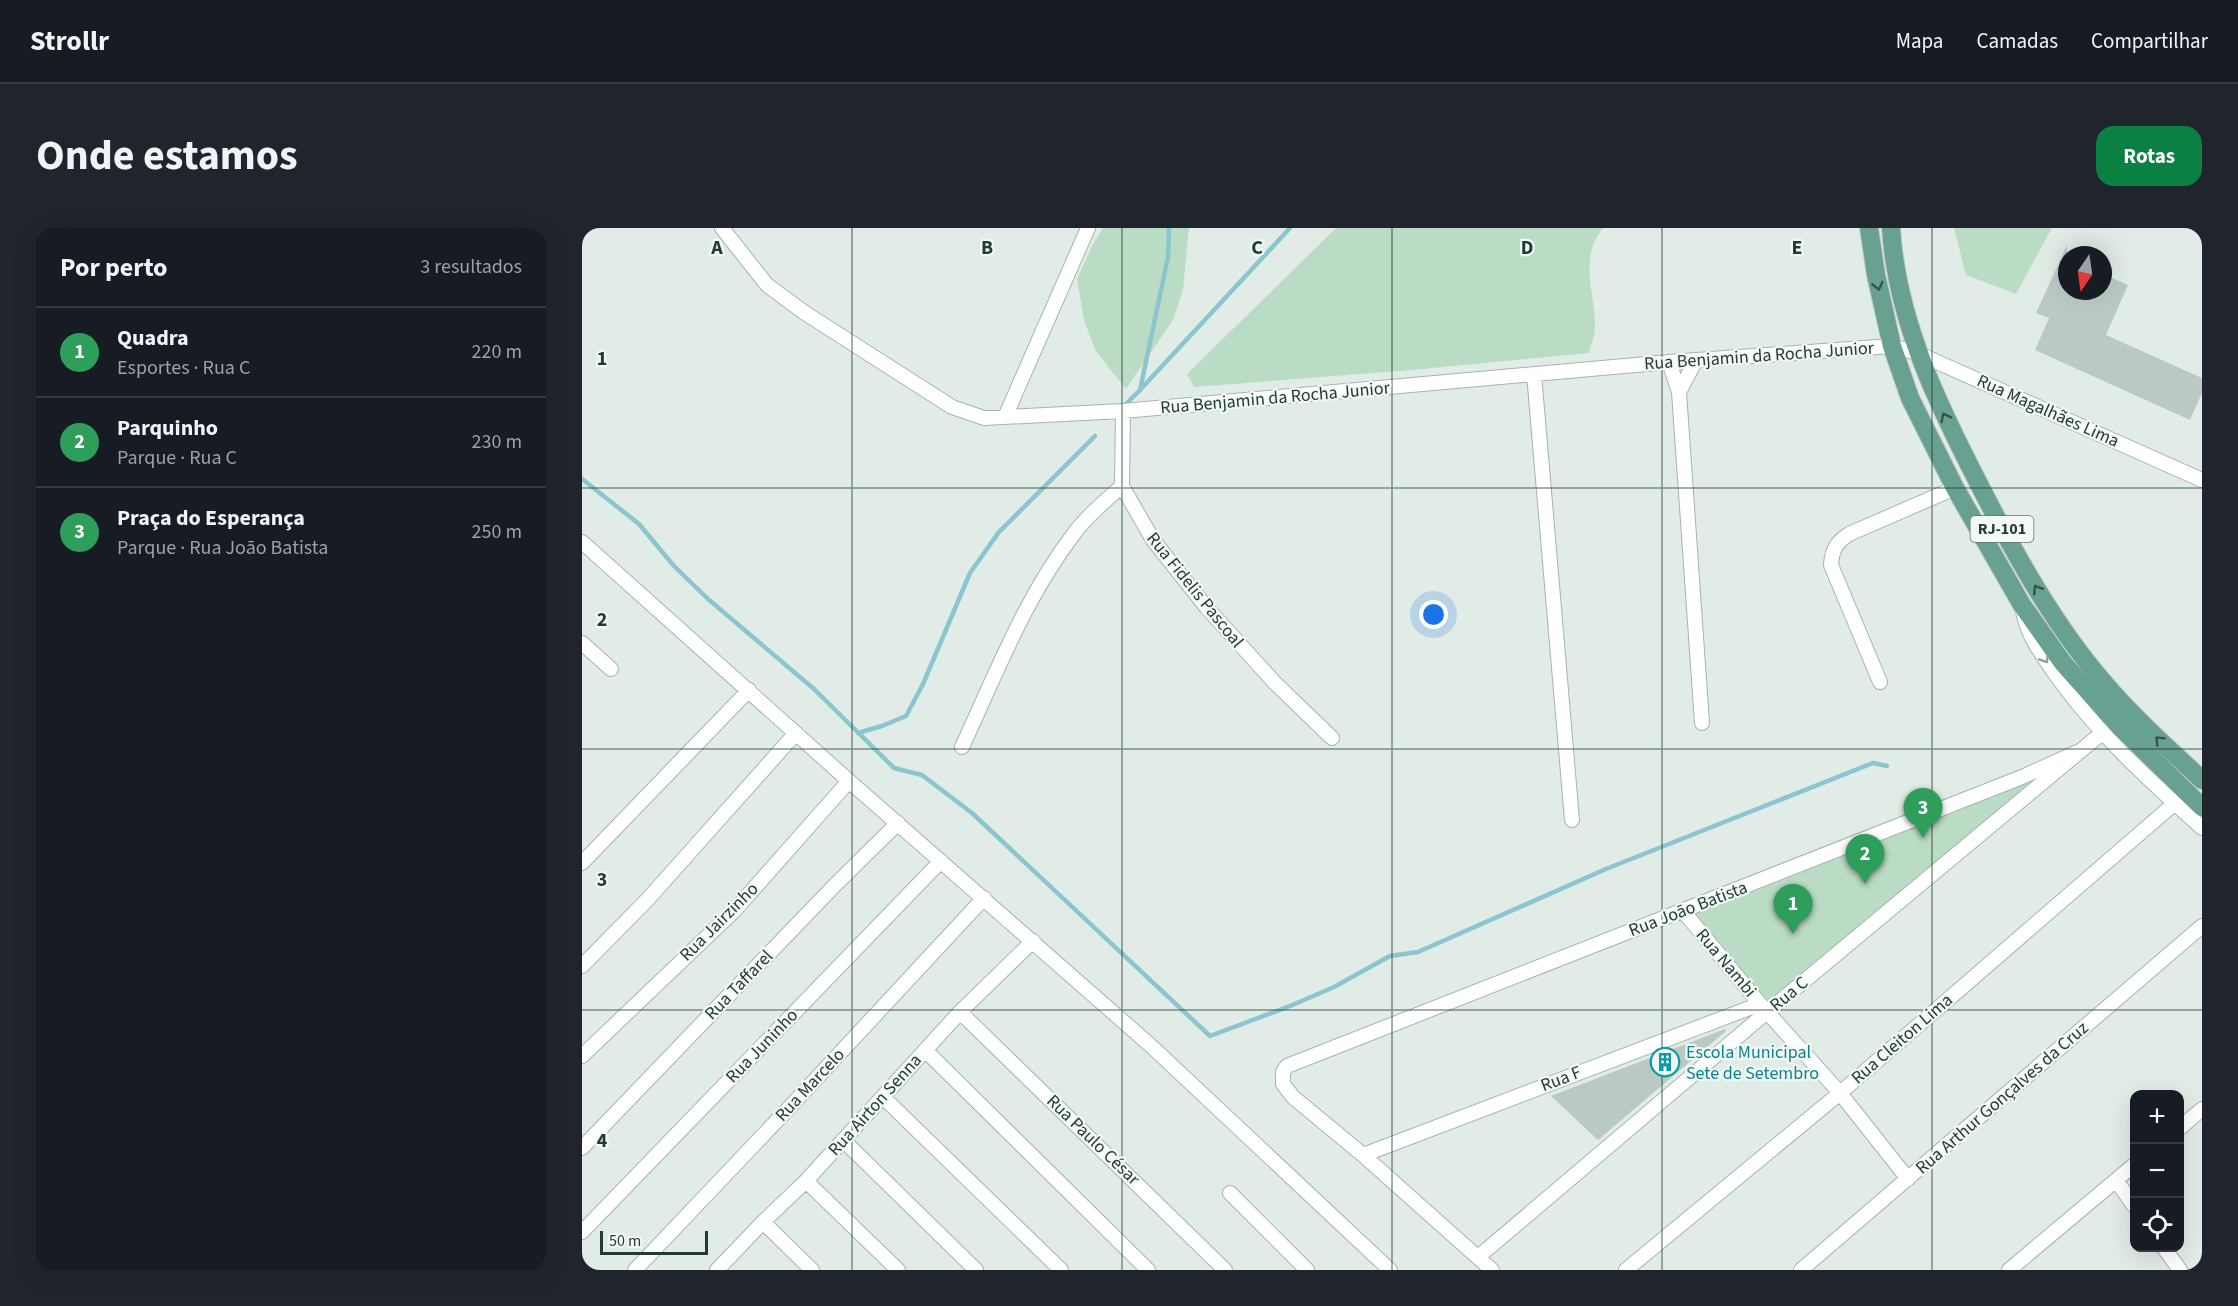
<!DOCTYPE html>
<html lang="pt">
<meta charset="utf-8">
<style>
:root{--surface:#171b24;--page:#20242c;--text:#f1f3f6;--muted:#9ea1a6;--line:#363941;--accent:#0b8043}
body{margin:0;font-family:"Source Sans 3",sans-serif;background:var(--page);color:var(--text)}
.controls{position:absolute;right:18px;bottom:18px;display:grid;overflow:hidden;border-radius:12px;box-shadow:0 6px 24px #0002}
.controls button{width:54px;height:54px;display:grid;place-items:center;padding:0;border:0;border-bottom:2px solid var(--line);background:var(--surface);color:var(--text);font:30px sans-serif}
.compass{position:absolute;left:1476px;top:18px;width:54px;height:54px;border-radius:50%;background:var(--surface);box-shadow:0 6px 24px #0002;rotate:193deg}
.scale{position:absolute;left:18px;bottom:15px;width:108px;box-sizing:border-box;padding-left:6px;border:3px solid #223c35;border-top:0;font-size:16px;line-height:21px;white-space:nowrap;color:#223c35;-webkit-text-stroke:4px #f2f8f5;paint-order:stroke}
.you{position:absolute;left:852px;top:387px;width:21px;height:21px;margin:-15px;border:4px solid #fff;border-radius:50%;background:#1a73e8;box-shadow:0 0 0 9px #1a73e833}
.badge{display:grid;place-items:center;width:39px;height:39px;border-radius:50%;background:var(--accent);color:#fff;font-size:20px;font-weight:700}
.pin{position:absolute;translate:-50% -50px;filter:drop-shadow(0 2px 3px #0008)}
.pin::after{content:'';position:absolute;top:32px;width:21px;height:18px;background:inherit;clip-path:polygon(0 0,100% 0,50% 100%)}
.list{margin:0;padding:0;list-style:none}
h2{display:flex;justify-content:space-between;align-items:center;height:78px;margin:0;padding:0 24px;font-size:26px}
h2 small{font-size:20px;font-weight:400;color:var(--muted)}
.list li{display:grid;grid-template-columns:39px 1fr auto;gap:18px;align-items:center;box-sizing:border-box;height:90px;padding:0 24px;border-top:2px solid var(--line)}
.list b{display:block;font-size:22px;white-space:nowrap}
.list p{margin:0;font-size:20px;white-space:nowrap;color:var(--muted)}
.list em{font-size:20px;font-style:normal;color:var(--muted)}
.icon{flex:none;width:33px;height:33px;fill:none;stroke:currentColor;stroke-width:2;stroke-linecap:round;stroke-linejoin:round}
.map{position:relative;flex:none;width:1620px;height:1042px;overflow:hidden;border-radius:18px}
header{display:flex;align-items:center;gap:36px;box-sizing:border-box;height:84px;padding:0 30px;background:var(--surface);border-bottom:2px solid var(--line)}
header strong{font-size:28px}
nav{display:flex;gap:33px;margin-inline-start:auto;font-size:21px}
.intro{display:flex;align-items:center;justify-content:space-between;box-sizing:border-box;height:144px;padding:0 36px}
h1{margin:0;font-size:42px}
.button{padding:15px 27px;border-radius:18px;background:var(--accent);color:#fff;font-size:21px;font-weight:700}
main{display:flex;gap:36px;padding:0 36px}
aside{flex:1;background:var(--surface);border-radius:18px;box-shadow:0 6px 24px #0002}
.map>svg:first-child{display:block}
.green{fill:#bbdcc4}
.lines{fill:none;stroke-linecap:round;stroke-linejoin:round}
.stream{stroke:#8bc5cf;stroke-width:4.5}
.building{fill:#bac9c3}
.minor-casing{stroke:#a5b4ae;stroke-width:16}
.primary-casing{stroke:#c1c8c6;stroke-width:20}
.minor{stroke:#fff;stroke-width:14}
.primary{stroke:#68a092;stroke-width:18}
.oneway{stroke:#34554c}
.oneway2{stroke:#909e9a}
.grid{fill:none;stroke:#223c35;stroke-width:1.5;stroke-opacity:0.55}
.labels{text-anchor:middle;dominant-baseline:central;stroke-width:4.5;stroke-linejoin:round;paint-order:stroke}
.shield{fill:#f2f8f5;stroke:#60746f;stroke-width:1.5}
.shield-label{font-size:16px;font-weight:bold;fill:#223c35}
.street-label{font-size:18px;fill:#223c35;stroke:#f2f8f5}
.culture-label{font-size:18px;fill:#0d838f;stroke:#f2f8f5;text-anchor:start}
.grid-label{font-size:20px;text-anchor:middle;font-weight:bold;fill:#223c35;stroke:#f2f8f5;stroke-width:4.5;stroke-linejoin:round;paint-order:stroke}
</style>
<header>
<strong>Strollr</strong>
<nav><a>Mapa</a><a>Camadas</a><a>Compartilhar</a></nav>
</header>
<div class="intro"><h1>Onde estamos</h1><a class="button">Rotas</a></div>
<main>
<aside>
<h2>Por perto<small>3 resultados</small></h2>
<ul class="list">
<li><span class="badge" style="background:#2e9e5b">1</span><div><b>Quadra</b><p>Esportes · Rua C</p></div><em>220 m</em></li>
<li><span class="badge" style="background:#2e9e5b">2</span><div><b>Parquinho</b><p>Parque · Rua C</p></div><em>230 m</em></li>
<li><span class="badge" style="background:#2e9e5b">3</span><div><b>Praça do Esperança</b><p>Parque · Rua Joāo Batista</p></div><em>250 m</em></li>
</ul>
</aside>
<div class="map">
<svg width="1620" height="1042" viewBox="0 0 1620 1042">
<rect width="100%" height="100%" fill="#e2ece7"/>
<path class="green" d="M521 0H607L601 62 591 92 544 161 513 122 502 92 495 51 511 16Z
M754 0H1021C996 32 1013 62 1013 97 1014 106 1009 116 1007 125L830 142 612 159 605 146Z
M1372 0H1470L1434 66 1384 47Z
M1480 537 1186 778 1104 683Z"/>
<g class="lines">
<path class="stream" d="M558 162 586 29 587 0
M540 180 557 163 708 0
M0 251 57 296 92 338 126 371 232 461 312 540 340 547 390 585 628 808 708 778 752 759 808 728 836 724 1024 641 1291 535 1305 538
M276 505 300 498 324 488 341 456 388 345 417 304 513 208"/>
</g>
<path class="building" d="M1485 17V63H1521V46L1546 57 1524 107 1620 150V165L1608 192 1453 122 1467 90 1454 85Z
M1143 801 1144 803 1016 912 969 868Z"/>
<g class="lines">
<g class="minor-casing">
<path id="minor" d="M140 0 185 57 223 85 370 179 402 190 541 183 1087 134 1310 118 1335 125 1620 252
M1087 134 1097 164 1120 495
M952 146 990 592
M1097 164 1114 132
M541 183 540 258 571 312 625 380 693 455 750 510
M423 189 506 0
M0 314 267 553 568 817 808 1042
M1441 383C1445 407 1460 427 1474 447 1515 505 1568 553 1620 600
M0 415 29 441
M1298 454 1249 337C1250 321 1255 314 1267 306L1373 260
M380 519C414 446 444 367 494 303 507 286 524 272 540 258
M0 635 167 462
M1101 683 1178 776 1258 865 1326 951
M0 738 66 671 214 505
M378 784 643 1042
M343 822 566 1042
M0 828 152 683 267 553
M301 869 479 1042
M1598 900 1620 881
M261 912 394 1042
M0 920 254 656 316 595
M781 927 1178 776
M1534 952 1552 978
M224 953 316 1042
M648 965 725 1042
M181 994 230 1042
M0 1004 359 633
M1582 1020 1598 1042
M896 1029 1185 784 1520 505
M53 1042 206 881 402 670
M135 1042 181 994 224 953 378 784 451 713
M910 1042 781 927 711 869 701 856V844L705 838 1440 549 1495 524
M1044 1042 1258 865 1593 575
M1219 1042 1620 698
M1427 1042 1552 937"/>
</g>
<g class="primary-casing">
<path id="primary" d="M1287 0 1294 47 1310 118 1328 170 1373 260 1440 377 1481 435 1538 499 1620 579
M1309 0C1315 95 1358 181 1401 264 1435 330 1474 400 1523 456 1552 490 1587 521 1620 552"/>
</g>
<use href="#minor" class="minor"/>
<use href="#primary" class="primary"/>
</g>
<defs><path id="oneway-chevron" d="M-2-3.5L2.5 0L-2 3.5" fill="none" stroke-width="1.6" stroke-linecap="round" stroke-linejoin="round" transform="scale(1.5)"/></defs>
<g class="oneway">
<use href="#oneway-chevron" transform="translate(1296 58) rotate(77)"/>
<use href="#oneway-chevron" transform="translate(1363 189) rotate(-116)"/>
<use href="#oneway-chevron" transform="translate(1455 361) rotate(-122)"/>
<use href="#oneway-chevron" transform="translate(1577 512) rotate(-135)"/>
</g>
<use class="oneway2" href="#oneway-chevron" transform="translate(1463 431) rotate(57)"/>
<path class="grid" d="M270 0V1042M540 0V1042M810 0V1042M1080 0V1042M1350 0V1042M0 260H1620M0 521H1620M0 782H1620"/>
<defs>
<g id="building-ring" transform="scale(1.5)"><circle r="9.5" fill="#f2f8f5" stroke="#0f9aa8" stroke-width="1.5"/><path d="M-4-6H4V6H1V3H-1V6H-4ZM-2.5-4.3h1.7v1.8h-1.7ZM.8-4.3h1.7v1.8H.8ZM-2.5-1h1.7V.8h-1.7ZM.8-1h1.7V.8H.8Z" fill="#0f9aa8"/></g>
</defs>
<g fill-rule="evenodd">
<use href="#building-ring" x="1083" y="834"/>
</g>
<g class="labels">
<rect class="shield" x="1388.5" y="288" width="63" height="26" rx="4.5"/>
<g class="shield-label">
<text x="1420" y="301">RJ-101</text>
</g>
<g class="street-label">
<text transform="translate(1177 128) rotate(-4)">Rua Benjamin da Rocha Junior</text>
<text transform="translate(693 170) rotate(-5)">Rua Benjamin da Rocha Junior</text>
<text transform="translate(1466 183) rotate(24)">Rua Magalhães Lima</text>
<text transform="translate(613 362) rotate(51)">Rua Fidelis Pascoal</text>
<text transform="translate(1106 681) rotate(-21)">Rua Joāo Batista</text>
<text transform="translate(137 694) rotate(-45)">Rua Jairzinho</text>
<text transform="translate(1144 735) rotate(50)">Rua Nambi</text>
<text transform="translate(157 757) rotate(-46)">Rua Taffarel</text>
<text transform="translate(1207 766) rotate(-40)">Rua C</text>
<text transform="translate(1320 811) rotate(-41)">Rua Cleiton Lima</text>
<text transform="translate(180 818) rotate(-46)">Rua Juninho</text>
<text transform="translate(979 851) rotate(-21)">Rua F</text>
<text transform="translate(228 857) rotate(-47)">Rua Marcelo</text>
<text transform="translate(1420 870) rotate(-41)">Rua Arthur Gonçalves da Cruz</text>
<text transform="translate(293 877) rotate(-48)">Rua Airton Senna</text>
<text transform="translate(511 912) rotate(44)">Rua Paulo César</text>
</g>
<g class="culture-label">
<text x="1104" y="824">Escola Municipal<tspan x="1104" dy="21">Sete de Setembro</tspan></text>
</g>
</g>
<g class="grid-label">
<text x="135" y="26">A</text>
<text x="405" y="26">B</text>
<text x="675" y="26">C</text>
<text x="945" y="26">D</text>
<text x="1215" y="26">E</text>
<text x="20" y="137">1</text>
<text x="20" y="398">2</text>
<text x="20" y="658">3</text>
<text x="20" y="919">4</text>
</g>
</svg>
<div class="controls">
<button>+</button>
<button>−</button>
<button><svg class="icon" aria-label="locate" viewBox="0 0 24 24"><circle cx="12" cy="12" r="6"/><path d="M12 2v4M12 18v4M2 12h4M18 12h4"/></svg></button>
</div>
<svg class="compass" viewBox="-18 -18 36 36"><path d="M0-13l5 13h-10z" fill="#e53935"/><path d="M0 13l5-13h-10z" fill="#9ea1a6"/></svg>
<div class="scale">50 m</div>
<div class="you"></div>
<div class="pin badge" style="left:1211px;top:706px;background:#2e9e5b">1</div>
<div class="pin badge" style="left:1283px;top:656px;background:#2e9e5b">2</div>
<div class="pin badge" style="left:1341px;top:610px;background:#2e9e5b">3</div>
</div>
</main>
